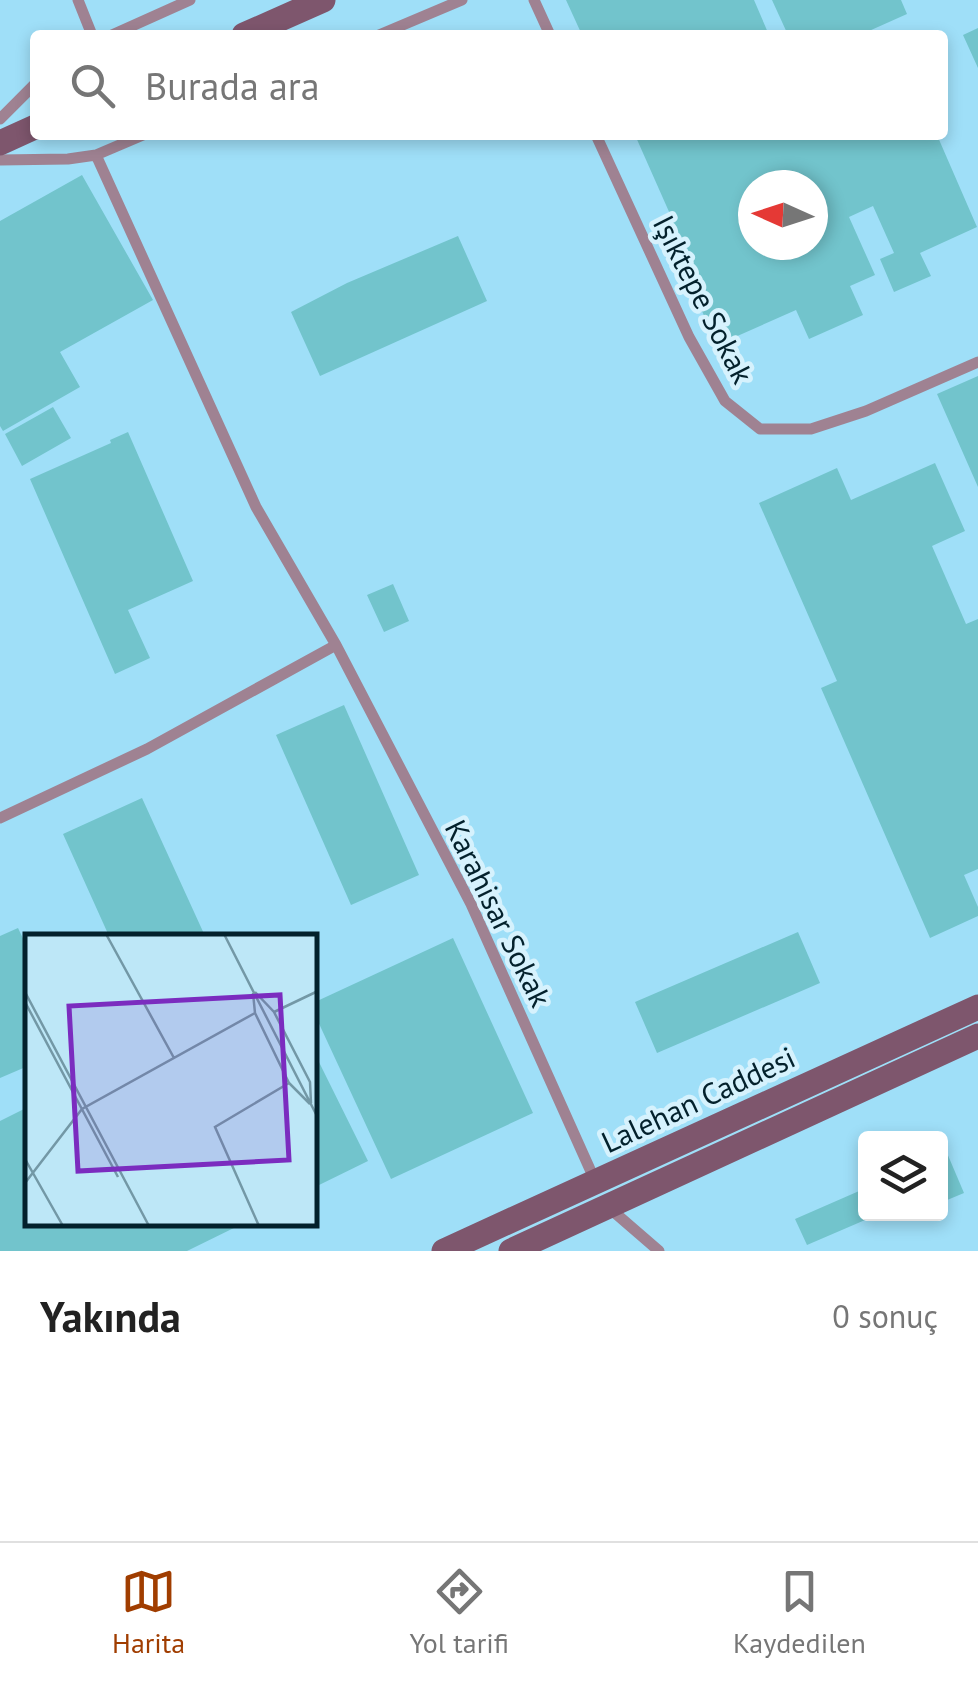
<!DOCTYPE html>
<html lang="tr">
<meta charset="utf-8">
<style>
:root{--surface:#fff;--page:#f2f2f2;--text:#222;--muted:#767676;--line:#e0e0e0;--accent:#a03d00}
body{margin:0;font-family:"PT Sans",sans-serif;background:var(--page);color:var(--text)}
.controls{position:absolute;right:30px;bottom:30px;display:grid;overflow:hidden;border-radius:10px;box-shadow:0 5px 15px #0003}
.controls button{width:90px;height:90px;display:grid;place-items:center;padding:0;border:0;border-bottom:2px solid var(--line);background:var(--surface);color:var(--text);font:50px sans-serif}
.compass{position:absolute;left:738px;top:170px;width:90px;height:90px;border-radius:50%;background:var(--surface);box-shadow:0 5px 15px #0003;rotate:273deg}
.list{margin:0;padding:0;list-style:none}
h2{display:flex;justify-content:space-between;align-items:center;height:130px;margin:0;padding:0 40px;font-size:42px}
h2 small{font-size:32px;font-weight:400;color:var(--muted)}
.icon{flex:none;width:55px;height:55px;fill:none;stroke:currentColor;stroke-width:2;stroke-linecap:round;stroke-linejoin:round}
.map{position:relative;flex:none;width:978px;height:1251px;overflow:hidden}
.search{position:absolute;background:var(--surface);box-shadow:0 5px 15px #0003;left:30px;right:30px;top:30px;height:110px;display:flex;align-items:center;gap:25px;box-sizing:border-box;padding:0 35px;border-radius:10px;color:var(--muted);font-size:38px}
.sheet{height:290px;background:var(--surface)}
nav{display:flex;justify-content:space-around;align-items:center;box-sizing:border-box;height:140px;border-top:2px solid var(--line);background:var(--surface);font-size:28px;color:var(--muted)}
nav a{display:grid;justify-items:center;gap:5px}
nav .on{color:var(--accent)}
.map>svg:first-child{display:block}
.built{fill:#9fdff8;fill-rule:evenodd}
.building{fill:#72c4cc;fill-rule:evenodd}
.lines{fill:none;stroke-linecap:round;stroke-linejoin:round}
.lane{stroke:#9f8292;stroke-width:11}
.secondary{stroke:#7e566d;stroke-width:25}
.labels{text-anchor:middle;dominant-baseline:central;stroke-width:9;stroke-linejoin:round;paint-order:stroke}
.street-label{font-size:30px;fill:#03212c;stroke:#d6f2fd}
.inset-road{fill:none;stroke:#7398a6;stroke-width:2.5}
.view{fill:#7b2cbf;fill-opacity:0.15;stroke:#7b2cbf;stroke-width:5}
.inset-edge{fill:none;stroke:#03212c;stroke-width:5}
</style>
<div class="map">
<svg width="978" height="1251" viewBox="0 0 978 1251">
<rect width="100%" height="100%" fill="#bde7f7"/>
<path class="built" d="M0 0H978V1251H0ZM35 35H943V135H35ZM753 185H813V245H753ZM28 936H315V1224H28ZM866 1138H940V1214H866Z"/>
<path class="building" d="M566 0H754L769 35H582Z
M772 0H901L907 14 860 35H788Z
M978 28V68L963 35Z
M635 135H937L977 227 920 253 931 276 894 292 880 259 894 253 873 206 849 217 875 275 850 286 863 315 809 339 796 310 717 345 661 218 670 214ZM753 185H813V245H753Z
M82 175 153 300 60 352 80 387 3 431 0 426V221Z
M458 236 487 301 320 376 291 312 347 283Z
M978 376V487L937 394Z
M53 407 71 438 22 466 5 434Z
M128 432 193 581 128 610 150 658 115 674 30 479 111 443 110 440Z
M935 463 965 531 932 546 966 624 978 619V869L964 875 978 907V916L930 938 821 688 837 681 759 503 837 468 851 500Z
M393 584 409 621 384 632 367 595Z
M344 705 419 875 351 905 276 735Z
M142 798 205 936H109L63 834Z
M18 928 28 949V1066L0 1078V936Z
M798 932 820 983 657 1053 635 1002Z
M453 938 533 1113 391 1179 315 1015V1002Z
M315 1054 368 1161 315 1187Z
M28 1107V1224H242L187 1251H0V1121Z
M947 1153 964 1193 940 1203V1155Z
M866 1188V1214H879L807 1245 795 1219Z"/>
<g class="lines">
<path class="lane" d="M78 0 92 35
M534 0 550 35
M112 35 190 0
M379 35 462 0
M0 119 35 84
M596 135 689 337 725 401 760 429H811L866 411 978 362
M96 155 256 507 336 645 471 904 597 1185
M0 160 68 159 96 155 143 135
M0 818 147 749 336 645
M607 1206 659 1251"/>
<path class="secondary" d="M244 35 323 0
M0 143 35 127
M444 1251 978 1007
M511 1251 978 1036"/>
</g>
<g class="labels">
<g class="street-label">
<text transform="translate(704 299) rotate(63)">Işıktepe Sokak</text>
<text transform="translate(499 913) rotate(64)">Karahisar Sokak</text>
<text transform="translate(698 1099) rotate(-25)">Lalehan Caddesi</text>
</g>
</g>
<g transform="translate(25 934)">
<rect width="292" height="292" fill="#bde7f7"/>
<path class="inset-road" d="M81 0 149 124M199 0 293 184M0 58 124 292M230 58 249 78 285 148 286 169M228 59 230 79 264 149 285 170M0 68 93 243M249 78 293 57M0 225 38 292M0 249 57 175 230 79M234 292 190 193 264 149"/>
<path class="view" d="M255 61 264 226 53 237 44 72Z"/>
<rect width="292" height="292" class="inset-edge"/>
</g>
</svg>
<div class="controls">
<button><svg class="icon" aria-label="layers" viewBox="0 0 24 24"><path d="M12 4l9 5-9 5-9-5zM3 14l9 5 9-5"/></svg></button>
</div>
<svg class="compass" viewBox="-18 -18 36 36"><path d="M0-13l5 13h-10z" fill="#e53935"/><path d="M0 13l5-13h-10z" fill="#767676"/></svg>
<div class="search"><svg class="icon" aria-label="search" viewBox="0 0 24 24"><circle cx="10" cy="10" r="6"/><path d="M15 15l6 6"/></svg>Burada ara</div>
</div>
<section class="sheet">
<h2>Yakında<small>0 sonuç</small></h2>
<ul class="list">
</ul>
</section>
<nav>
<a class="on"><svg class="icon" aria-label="map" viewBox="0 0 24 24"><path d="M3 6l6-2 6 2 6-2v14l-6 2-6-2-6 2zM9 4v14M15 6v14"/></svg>Harita</a>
<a><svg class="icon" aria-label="directions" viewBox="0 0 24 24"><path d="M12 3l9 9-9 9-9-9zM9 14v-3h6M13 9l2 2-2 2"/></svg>Yol tarifi</a>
<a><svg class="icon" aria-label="saved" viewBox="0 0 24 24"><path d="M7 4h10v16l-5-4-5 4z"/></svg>Kaydedilen</a>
</nav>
